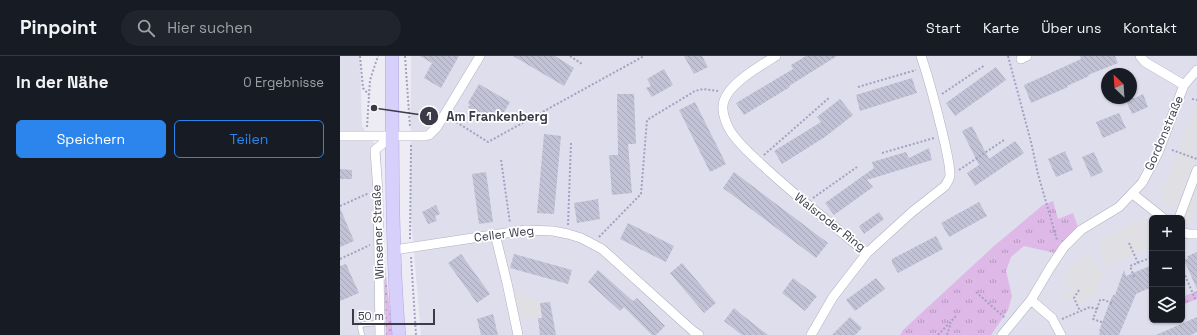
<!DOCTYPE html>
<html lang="de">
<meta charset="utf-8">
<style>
:root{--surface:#171b24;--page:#20242c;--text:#f1f3f6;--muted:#9ea1a6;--line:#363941;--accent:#2c85ec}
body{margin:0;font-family:"Space Grotesk",sans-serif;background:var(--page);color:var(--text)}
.controls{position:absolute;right:12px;bottom:12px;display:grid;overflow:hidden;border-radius:6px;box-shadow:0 1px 3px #0004}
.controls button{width:36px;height:36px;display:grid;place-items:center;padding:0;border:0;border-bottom:1px solid var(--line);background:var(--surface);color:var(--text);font:20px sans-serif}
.compass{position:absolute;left:761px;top:12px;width:36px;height:36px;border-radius:50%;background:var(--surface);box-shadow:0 1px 3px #0004;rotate:335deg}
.scale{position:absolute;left:12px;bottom:10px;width:83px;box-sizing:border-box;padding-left:4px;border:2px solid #3a3a49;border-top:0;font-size:11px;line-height:14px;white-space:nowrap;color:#3a3a49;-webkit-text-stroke:3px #fff;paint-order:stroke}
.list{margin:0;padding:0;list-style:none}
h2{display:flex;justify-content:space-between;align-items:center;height:52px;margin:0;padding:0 16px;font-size:17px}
h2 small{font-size:13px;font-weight:400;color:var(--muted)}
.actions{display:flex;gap:8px;padding:12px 16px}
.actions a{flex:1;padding:9px 0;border:1px solid var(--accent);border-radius:6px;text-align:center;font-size:14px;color:var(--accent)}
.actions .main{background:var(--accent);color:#fff}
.icon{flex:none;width:22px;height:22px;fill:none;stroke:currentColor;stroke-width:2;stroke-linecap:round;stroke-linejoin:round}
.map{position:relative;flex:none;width:857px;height:279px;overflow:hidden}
header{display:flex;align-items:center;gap:24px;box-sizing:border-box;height:56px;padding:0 20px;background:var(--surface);border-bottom:1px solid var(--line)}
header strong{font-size:19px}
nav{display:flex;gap:22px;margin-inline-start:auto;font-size:14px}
.search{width:280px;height:36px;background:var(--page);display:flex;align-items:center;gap:10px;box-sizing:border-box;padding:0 14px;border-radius:22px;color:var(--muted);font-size:15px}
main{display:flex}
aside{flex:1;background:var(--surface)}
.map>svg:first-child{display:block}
.residential{fill:#dfdeec;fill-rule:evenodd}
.grass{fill:url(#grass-dots)}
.park{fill:url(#park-tufts)}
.parking{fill:#e0e0e4}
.building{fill:url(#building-back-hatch)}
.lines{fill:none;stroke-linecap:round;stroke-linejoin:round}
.service-casing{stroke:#b0afc0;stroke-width:5.5}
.minor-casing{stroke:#b0afc0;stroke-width:10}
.secondary-casing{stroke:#aea8dd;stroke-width:14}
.path{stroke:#a2a1c1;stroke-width:2;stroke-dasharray:2 2;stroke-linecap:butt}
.service{stroke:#fff;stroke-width:4.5}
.minor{stroke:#fff;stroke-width:9}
.secondary{stroke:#d6d0fb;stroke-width:13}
.labels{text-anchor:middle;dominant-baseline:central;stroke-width:3.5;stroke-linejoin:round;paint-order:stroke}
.street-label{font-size:12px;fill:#3a3a49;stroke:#fff}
.leader{fill:none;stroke:#3a3a49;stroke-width:1.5}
.callout-dot{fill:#3a3a49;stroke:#fff;stroke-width:1.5}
.mark-label{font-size:12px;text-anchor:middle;font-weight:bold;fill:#fff}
.callout-label{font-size:13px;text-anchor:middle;font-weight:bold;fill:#3a3a49;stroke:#fff;stroke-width:3.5;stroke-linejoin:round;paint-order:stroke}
</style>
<header>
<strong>Pinpoint</strong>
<div class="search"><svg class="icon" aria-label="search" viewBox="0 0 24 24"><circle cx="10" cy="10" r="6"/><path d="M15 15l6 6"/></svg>Hier suchen</div>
<nav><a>Start</a><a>Karte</a><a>Über uns</a><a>Kontakt</a></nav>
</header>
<main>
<aside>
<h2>In der Nähe<small>0 Ergebnisse</small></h2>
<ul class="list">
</ul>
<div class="actions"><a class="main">Speichern</a><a>Teilen</a></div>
</aside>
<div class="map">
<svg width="857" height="279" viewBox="0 0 857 279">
<defs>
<pattern id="grass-dots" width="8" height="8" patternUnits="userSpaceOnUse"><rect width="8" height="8" fill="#deb8e6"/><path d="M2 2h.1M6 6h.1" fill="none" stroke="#b597bc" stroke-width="1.8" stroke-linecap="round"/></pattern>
<pattern id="park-tufts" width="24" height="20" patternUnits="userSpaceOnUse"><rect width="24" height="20" fill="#deb8e6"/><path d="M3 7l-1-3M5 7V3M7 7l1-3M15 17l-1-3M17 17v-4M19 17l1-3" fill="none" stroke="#b597bc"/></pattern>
<pattern id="building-back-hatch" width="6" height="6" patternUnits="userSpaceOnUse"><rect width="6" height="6" fill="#c2c2d6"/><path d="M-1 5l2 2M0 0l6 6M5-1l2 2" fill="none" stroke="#a7a7b9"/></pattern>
</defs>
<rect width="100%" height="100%" fill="#edecf5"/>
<path class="residential" d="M0 0H20L22 70 41 97 46 279H0Z
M71 0H857V279H81L70 150ZM767 18H791V42H767ZM812 162H842V264H812Z"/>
<path class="grass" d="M44 200 52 274 53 279H46Z"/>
<path class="park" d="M713 145 718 163 733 157 738 171 715 197 684 190 671 201 666 215 672 240 668 254 651 279H560L563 274 654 190 703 149Z
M857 235V243L842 249V241Z"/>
<path class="parking" d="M857 45V95L835 152 819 146Z
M852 139 857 141V148L850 167 842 164Z
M802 162 812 169V190L766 212 758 195 764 192 761 183 797 166Z
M746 199H750L764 221 758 228V234L754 241 738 248 734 240 724 245 721 238 731 233 722 228 730 212Z
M175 237 199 244 202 262H181Z"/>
<path class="building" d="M80 0H119L101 32 84 22 92 7Z
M173 0H215L234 12 224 30Z
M344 0H362L368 11 354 18Z
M466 0H497L449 30 450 31 404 59 396 47 453 13 451 9Z
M740 0H775L778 7 748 19 749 20 727 30 728 31 691 47 684 29 741 3Z
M656 11 666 24 615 60 606 47Z
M324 13 333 29 312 41 306 32 311 30 307 23Z
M572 22 577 37 520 55 516 39Z
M139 28 170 46 159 65 156 64 155 67 147 62 145 65 135 59 136 56 128 51 130 49 128 47Z
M277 38H294L296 88H288L292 137 272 139 269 99H278Z
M803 38 808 51 792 58 785 42H795Z
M500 43 513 59 485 81 442 108 434 95 481 66 477 61Z
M355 46 386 108 370 116 339 54Z
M779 57 786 72 763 82 756 66Z
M632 70 649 103 675 85 684 97 635 130 627 117 639 109 622 75Z
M204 78 221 80 214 158 197 157Z
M589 92 592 104 527 124 533 131 494 159 485 147 534 112 532 106 566 96 569 102Z
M725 95 733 114 716 121 708 103Z
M754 96 763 116 751 121 742 101Z
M0 113 12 114V123H0Z
M146 116 153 166 139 168 132 118Z
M394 116 488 187 476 202 383 132Z
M258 143 260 163 237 167 234 147Z
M639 146 647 160 609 181 601 167Z
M96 149 100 158 95 160 97 165 88 168 82 156Z
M0 152 14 185 0 191Z
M539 156 544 163 524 178 519 170Z
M288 167 334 190 326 206 280 183Z
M596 180 603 193 558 217 552 207V203Z
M857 196V233L844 204 847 203 848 200Z
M121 198 150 238 137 247 108 207Z
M174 198 232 214 228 228 170 212Z
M342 207 376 247 364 257 330 217Z
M6 208 19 237 0 245V210Z
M812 209V231L796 238 779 279H759L760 275H759L769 248 773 239H775L784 214 786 220Z
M258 214 293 245 297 242 325 270 316 279H312L284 251 280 255 248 226Z
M453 222 477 240 465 255 442 237Z
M536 222 545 233 515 255 506 244Z
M210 246 216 279H200L198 262H202L200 247Z
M394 252 401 258 428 279H402L398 276 384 265Z
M153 258 158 279H141L137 263Z
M510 261 522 272 515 279H492Z
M857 261V276L851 279H816Z"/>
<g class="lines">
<g class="service-casing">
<path id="service" d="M22 279 20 271 23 268 40 267"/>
</g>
<g class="minor-casing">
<path id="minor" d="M436 0C420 10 384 30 383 50 382 58 387 70 391 76 400 90 419 106 431 117 462 145 495 171 527 197
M800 0 805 6 844 29
M681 3 687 0
M0 80H85L89 79 97 71 140 0
M793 138 823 162
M839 162 857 114
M842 176 849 178H857
M155 178 167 227 178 279
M54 194 186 174 213 175 228 178 241 182 262 193 353 275 359 279
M691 244 712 262 721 279
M40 279 38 136 35 94 52 80
M471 279 493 241 527 197 572 156 605 130C607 126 610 123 610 119 610 109 607 98 605 88 598 58 591 29 581 0
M662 279 691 244 710 212 724 191 741 174 779 151 802 127 818 97 844 29 857 14"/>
</g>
<g class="secondary-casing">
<path id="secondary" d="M52 0C52 53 52 105 53 158 54 198 55 239 59 279"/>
</g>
<path class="path" d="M20 0 23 32 29 39
M65 0 70 71
M230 0 242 8
M668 0 691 86 698 118 717 184
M518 31 576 14
M602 38 645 9
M852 43 857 44
M113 64 148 86 304 0
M27 71 30 24 38 0
M832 94 857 103
M542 97 594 82
M424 99 490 41
M161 104 170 167
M619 114 664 84
M473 142 517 111
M0 150 29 137
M228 169 231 86
M259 181 301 138 307 64 355 35 363 33 378 35
M70 183 71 89
M789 187 798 207
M71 201 76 279
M0 203 30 189
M842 212 856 245
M794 221 790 210 812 201
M739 234 734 242 740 255
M636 236 665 262
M757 253 760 244H764L772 247
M722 263 750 251 757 253 753 263 764 267
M598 279 616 260
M607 279 611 267"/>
<use href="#service" class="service"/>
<use href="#minor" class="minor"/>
<use href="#secondary" class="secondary"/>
</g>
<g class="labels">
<g class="street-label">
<text transform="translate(824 77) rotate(-67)">Gordonstraße</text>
<text transform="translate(490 166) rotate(38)">Walsroder Ring</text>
<text transform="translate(38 176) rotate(-92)">Winsener Straße</text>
<text transform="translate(164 178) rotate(-7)">Celler Weg</text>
</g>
</g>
<path class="leader" d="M34 52L89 60"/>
<g class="callout-dot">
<circle cx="34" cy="52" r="4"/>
<circle cx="89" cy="60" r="10"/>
</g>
<g class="mark-label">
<text x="89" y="64">1</text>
</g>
<g class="callout-label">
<text x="157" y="65">Am Frankenberg</text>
</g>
</svg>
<div class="controls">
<button>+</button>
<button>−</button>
<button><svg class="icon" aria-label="layers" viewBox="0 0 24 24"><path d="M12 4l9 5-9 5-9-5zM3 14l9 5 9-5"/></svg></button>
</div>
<svg class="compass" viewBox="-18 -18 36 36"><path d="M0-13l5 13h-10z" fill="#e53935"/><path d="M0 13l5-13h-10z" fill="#9ea1a6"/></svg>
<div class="scale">50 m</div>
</div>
</main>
